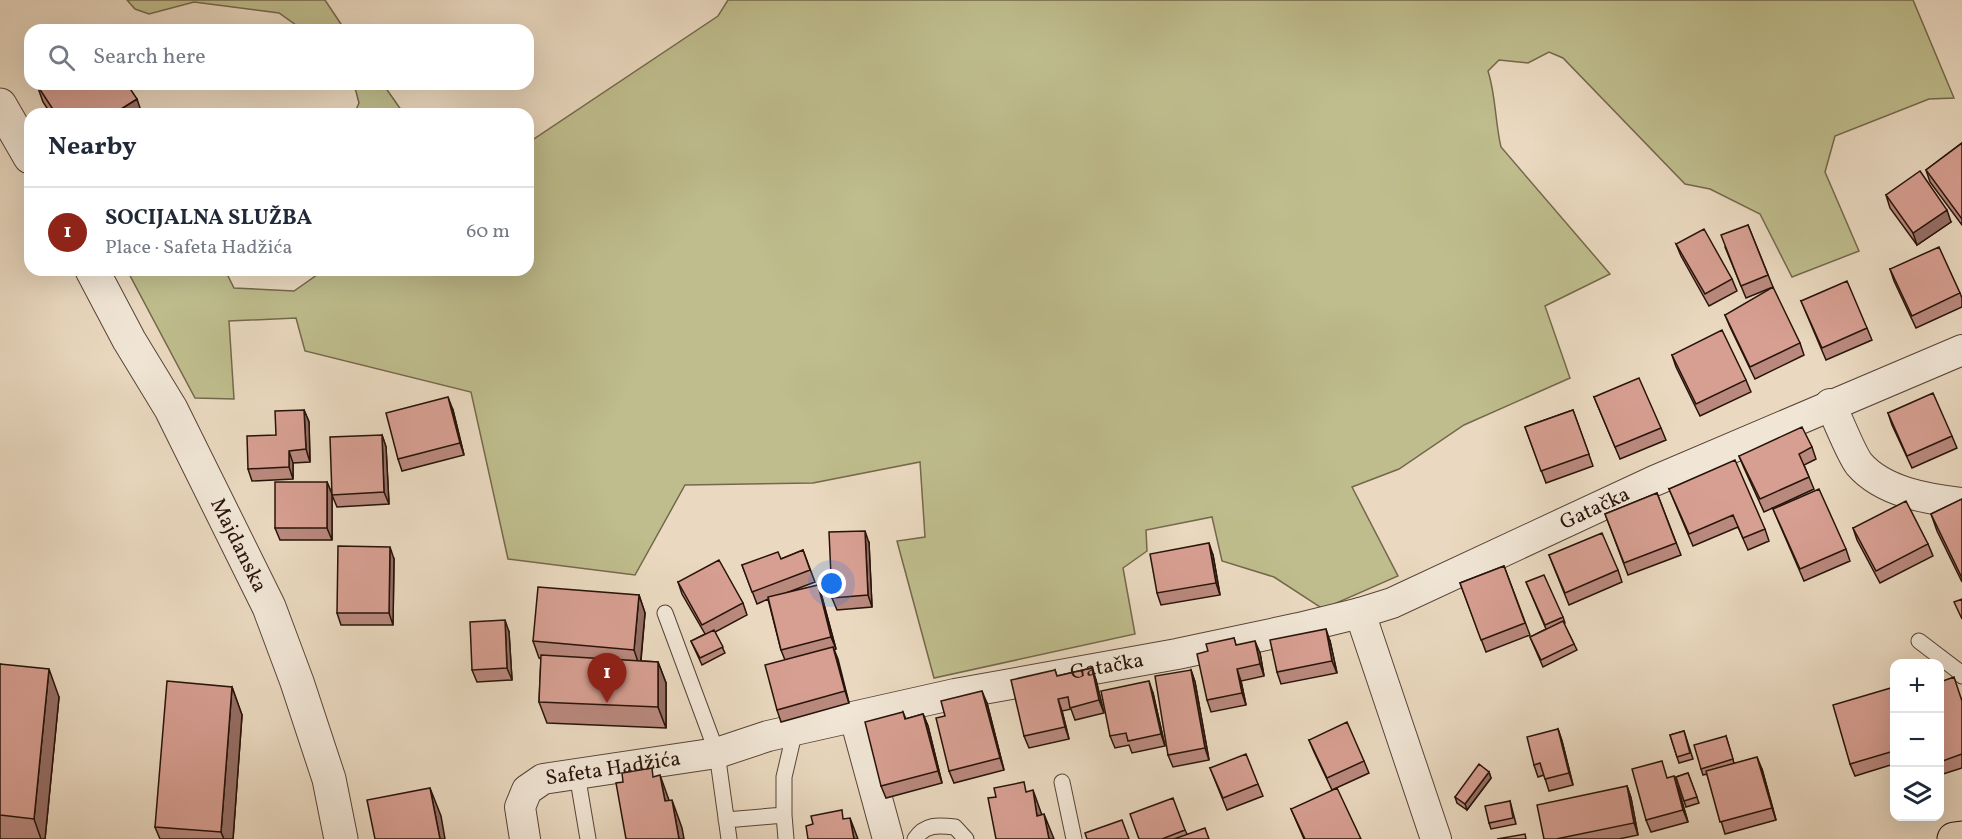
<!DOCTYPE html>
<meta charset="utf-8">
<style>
:root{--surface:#fff;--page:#f6f6f7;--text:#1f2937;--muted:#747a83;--line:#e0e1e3;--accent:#8f2418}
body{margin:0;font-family:Vollkorn,serif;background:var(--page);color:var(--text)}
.controls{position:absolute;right:18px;bottom:18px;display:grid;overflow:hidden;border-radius:12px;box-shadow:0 6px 24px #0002}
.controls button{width:54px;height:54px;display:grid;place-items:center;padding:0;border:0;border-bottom:2px solid var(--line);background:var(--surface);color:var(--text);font:30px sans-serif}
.you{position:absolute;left:832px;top:584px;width:21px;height:21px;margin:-15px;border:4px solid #fff;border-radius:50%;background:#1a73e8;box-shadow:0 0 0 9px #1a73e833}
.badge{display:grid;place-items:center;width:39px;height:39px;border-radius:50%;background:var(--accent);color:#fff;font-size:20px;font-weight:700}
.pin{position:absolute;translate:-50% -50px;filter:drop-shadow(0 2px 3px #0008)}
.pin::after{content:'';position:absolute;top:32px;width:21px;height:18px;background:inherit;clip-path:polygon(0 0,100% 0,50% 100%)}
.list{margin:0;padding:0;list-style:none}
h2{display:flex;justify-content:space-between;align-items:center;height:78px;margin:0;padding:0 24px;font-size:26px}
h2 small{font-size:20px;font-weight:400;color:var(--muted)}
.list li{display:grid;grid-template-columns:39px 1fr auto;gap:18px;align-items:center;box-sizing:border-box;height:90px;padding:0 24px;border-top:2px solid var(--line)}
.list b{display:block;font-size:22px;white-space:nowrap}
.list p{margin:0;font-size:20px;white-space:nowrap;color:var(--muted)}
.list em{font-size:20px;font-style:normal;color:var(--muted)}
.icon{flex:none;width:33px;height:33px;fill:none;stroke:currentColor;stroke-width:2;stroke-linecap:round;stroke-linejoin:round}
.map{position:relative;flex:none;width:1962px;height:839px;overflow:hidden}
.search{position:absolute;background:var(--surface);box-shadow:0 6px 24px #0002;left:24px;top:24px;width:510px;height:66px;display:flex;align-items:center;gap:15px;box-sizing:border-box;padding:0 21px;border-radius:18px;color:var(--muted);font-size:22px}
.panel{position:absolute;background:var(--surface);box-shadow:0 6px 24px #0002;left:24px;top:108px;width:510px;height:168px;border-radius:18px}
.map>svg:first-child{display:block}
.green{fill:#bfbd8d;stroke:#74684c;stroke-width:1.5}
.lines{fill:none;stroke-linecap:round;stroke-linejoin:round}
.service-casing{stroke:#584438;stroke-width:17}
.minor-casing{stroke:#584438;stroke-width:32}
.tertiary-casing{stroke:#584438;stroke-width:35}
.primary-casing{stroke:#28130a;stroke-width:35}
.service{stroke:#f1e6d6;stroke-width:15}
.minor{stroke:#f1e6d6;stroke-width:30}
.tertiary{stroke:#f1e6d6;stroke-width:33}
.primary{stroke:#ead9c0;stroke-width:33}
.wall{fill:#b9897e;stroke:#28130a;stroke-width:1.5}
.shaded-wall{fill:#966f66;stroke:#28130a;stroke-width:1.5}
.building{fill:#d79f92;stroke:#28130a;stroke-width:1.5}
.labels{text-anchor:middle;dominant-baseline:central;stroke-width:6;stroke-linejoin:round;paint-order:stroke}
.street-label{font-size:21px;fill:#28130a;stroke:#f1e6d6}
</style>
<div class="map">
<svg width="1962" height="839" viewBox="0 0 1962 839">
<rect width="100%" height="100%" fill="#ead9c0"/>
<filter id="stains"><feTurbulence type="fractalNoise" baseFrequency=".00333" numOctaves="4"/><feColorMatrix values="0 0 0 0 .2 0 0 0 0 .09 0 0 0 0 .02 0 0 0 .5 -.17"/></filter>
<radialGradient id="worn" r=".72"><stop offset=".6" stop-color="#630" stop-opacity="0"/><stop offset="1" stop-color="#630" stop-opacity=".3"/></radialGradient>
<path class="green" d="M127 0H325L345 30H303L279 13 194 2 149 14 135 9Z
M728 0H1913L1954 98 1929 99 1835 136 1825 172 1859 251 1792 277 1760 214 1710 189 1685 184 1563 58 1549 52 1528 63 1499 60 1488 71C1496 96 1495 122 1501 147L1610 274 1545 306 1570 378 1464 425 1399 469 1352 487 1398 576 1323 609 1274 577 1222 561 1212 517 1146 530 1147 551 1123 568 1135 634 934 678 897 541 925 537 920 462 813 483 685 485 635 575 508 559 471 392 305 351 296 318 229 321 234 399 195 398 127 270H225L234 288 294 291 324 270H528V143L718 16Z
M354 84H383L404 114H354L359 103Z"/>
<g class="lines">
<g class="service-casing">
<path id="service" d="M665 613 717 753 729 839
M1919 641 1957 670 1962 676
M577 774 588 839
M1062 782 1074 839
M726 820 784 815
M786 839 784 815V777L795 730
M915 839C925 824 938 825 955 827L966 839"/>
</g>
<g class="minor-casing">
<g id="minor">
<path d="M1830 404C1838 419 1850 452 1859 464 1883 492 1927 499 1962 503"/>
<path d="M1360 613 1436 839"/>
<path d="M855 718 888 839"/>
<path id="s1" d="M525 839 520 807 527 790 543 779 717 753 768 736 955 694 1177 654 1299 628 1360 613 1392 603 1654 481 1962 350"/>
</g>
</g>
<g class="tertiary-casing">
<g id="tertiary">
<path d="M0 105 30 157"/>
<path id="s2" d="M92 270 129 340 171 409 269 607 297 682 329 779 341 839"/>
</g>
</g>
<g class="primary-casing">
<path id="primary" d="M1954 839 1962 838"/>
</g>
<use href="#service" class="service"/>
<use href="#minor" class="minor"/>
<use href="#tertiary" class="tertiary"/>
<use href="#primary" class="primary"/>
</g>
<path class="wall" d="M37 85 142 114H51L43 102Z
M1962 143V225L1930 182 1926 170Z
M1886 195 1951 222 1917 245 1890 208Z
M1748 225 1773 287 1746 298 1725 247Z
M1676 244 1732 279 1737 291 1709 306 1681 256Z
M1890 269 1960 293 1962 298V307L1916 328 1894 281Z
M1801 301 1867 328 1872 340 1826 360Z
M1725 315 1800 343 1804 355 1755 379 1730 327Z
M1672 355 1746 380 1751 392 1700 416 1676 367Z
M1594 397 1661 428 1666 440 1620 459Z
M304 410 309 422 310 462 293 463V479L252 481 248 469 276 435Z
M453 410 464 455 402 471 398 459Z
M1573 410 1593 466 1546 483 1525 427Z
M1888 413 1952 436 1957 448 1912 468 1892 425Z
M382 435 386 447 389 504 337 507 332 495Z
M1812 447 1816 459 1804 465 1814 489 1764 512 1744 468 1739 456Z
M327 482 332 494V540H280L275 528Z
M1669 489 1765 529 1769 541 1748 550 1738 527 1693 546Z
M1657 493 1681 555 1628 575 1605 514Z
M1962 499V582L1937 531 1931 514Z
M1773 509 1846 549 1850 561 1804 581Z
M1853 528 1928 544 1933 556 1880 583 1857 540Z
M869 543 872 607 837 610 832 598Z
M803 550 815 582 786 593 822 597 836 649 834 650 849 703 781 722 777 710 785 660 781 650 768 599 757 604 742 565 781 559Z
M1213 555 1220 595 1161 605 1157 593Z
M1549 555 1618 570 1622 582 1569 605Z
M394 559 393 625H341L337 613Z
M1504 566 1530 635 1486 652 1460 583Z
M678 582 743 603 747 615 715 632 725 653 702 665 691 641 705 634 682 594Z
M1526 582 1563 617 1565 623 1564 624 1577 650 1543 667 1530 637 1546 629Z
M639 595 645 613 641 661 658 662 666 683V728L547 723 539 702 541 659 539 658 533 641Z
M509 632 512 680 477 682 472 670Z
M1234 638 1236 645 1260 653 1264 676 1241 681 1246 705 1211 712 1207 700 1208 651Z
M1330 641 1337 673 1281 684 1277 672Z
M0 664 59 697 45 839H0Z
M1092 668 1096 680 1104 713 1075 720 1071 709 1062 711 1069 739 1029 748 1024 736 1055 670 1057 676Z
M1191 670 1195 682 1209 760 1173 767 1168 755Z
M1940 682 1962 699V768L1940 775Z
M232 687 242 715 233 839H160L155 827Z
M1894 687V764L1855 776 1850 764Z
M1153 693 1165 746 1132 753 1129 745 1115 748 1110 736Z
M987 703 1004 770 954 783 949 771 945 716Z
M903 712 906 719 923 714 928 726 942 783 886 798 881 786Z
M1558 729 1562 741 1573 785 1549 791 1544 775 1538 777 1534 765Z
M1684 731 1693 759 1679 763 1670 735Z
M1726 736 1734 763 1762 769 1776 820 1725 834 1707 774 1703 775 1701 769Z
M1309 740 1364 761 1369 773 1332 790 1314 752Z
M1210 768 1258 784 1263 796 1227 810Z
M1489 772 1491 778 1467 810 1457 803 1455 797Z
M1688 773 1699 803 1686 807 1676 777Z
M1668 778 1678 788 1688 822 1651 832 1646 820Z
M1627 786 1631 798 1638 835 1619 839H1544Z
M1510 801 1516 824 1491 829 1489 823Z
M1291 809 1361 839H1304Z
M1185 830 1187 834 1209 839H1139Z"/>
<path class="shaded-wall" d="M137 99 142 114H113Z
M1947 210 1951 222 1917 245 1913 233Z
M448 397 453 410 464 455 460 443Z
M304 410 309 422 310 462 306 449Z
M382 435 386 447 389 504 384 492Z
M289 451 293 463V479L289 467Z
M327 482 332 494V540L327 528Z
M865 531 869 543 872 607 868 595Z
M1209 543 1213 555 1220 595 1216 583Z
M390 547 394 559 393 625 389 613Z
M818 585 822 597 836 649 831 637Z
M639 595 645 613 640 668 634 650Z
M505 620 509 632 512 680 507 668Z
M1326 629 1330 641 1337 673 1332 661Z
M1255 641 1260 653 1264 676 1260 664Z
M833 647 838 659 849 703 845 691Z
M658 662 666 683V728L658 707Z
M1092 668 1096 680 1104 713 1099 700Z
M49 669 59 697 45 839H41L34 819Z
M1237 669 1241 681 1246 705 1242 693Z
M1191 670 1195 682 1209 760 1205 748Z
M1149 681 1153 693 1165 746 1161 734Z
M232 687 242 715 233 839H224L221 832Z
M982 691 987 703 1004 770 1000 758Z
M1058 699 1062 711 1069 739 1065 727Z
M923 714 928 726 942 783 938 771Z
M1558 729 1562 741 1573 785 1569 773Z
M1757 757 1762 769 1776 820 1772 808Z
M1489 772 1491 778 1467 810 1465 804Z
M660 775 670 803 665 801Z
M1674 776 1678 788 1688 822 1683 810Z
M1627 786 1631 798 1638 835 1634 823Z
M430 788 441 816 445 839H440Z
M1033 790 1043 818 1037 816Z
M672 800 682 828 684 839H679Z
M1044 814 1054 839H1049Z
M850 818 858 839H854Z"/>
<path class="building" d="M38 84H127L137 99 113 114H56L37 85Z
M1962 143V219L1926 170Z
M1920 171 1947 210 1913 233 1886 195Z
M1748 225 1768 275 1741 286 1721 235Z
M1704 229 1732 279 1705 294 1676 244Z
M1939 247 1960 293 1912 316 1890 269Z
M1847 281 1867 328 1822 348 1801 301Z
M1773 287 1800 343 1750 367 1725 315Z
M1722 330 1746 380 1696 404 1672 355Z
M1639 378 1661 428 1615 447 1594 397Z
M1933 393 1952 436 1907 456 1888 413Z
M448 397 460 443 398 459 386 413Z
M304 410 306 449 289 451V467L248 469 247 436 276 435 275 411Z
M1573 410 1589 454 1541 471 1525 427Z
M1802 427 1812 447 1799 454 1809 477 1760 499 1739 456Z
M382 435 384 492 332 495 330 437Z
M1735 460 1765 529 1743 538 1733 515 1689 534 1669 489Z
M275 482H327V528H275Z
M1819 489 1846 549 1800 569 1773 509Z
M1657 493 1676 543 1624 563 1605 514Z
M1962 499V578L1931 514Z
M1906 501 1928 544 1876 571 1853 528Z
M865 531 868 595 832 598 829 532Z
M1602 533 1618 570 1565 593 1549 555Z
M1209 543 1216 583 1157 593 1150 554Z
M338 546 390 547 389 613H337Z
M803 550 810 570 752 592 742 565 778 552 781 559Z
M719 560 743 603 702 625 678 582Z
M1504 566 1525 623 1481 640 1460 583Z
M1544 575 1563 617 1545 625 1526 582Z
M818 585 831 637 781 650 768 597Z
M538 587 639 595 634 650 533 641Z
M1962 599V619L1954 602Z
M505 620 507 668 472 670 470 622Z
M1563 621 1574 644 1541 660 1530 637Z
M1326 629 1332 661 1277 672 1270 640Z
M714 630 723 647 700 658 691 641Z
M1234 638 1236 645 1255 641 1260 664 1237 669 1242 693 1207 700 1197 654 1208 651 1206 644Z
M833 647 845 691 777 710 765 665Z
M541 655 658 662V707L539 702Z
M0 664 49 669 34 819 0 815Z
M1092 668 1099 700 1070 708 1068 697 1058 699 1065 727 1024 736 1011 680 1055 670 1057 676Z
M1191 670 1205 748 1168 755 1155 676Z
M1954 677 1962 701V754L1940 762V682Z
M167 681 232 687 221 832 155 827Z
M1149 681 1161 734 1128 741 1126 733 1110 736 1101 691Z
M1894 687V751L1850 764 1833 705Z
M982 691 1000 758 949 771 936 718 945 716 941 701Z
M903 712 905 719 923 714 938 771 881 786 865 722Z
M1347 722 1364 761 1327 778 1309 740Z
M1558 729 1569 773 1545 779 1540 763 1534 765 1527 737Z
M1684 731 1690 753 1677 757 1670 735Z
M1726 736 1733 759 1701 769 1694 745Z
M1246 754 1258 784 1223 798 1210 768Z
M1757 757 1772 808 1720 822 1706 771Z
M1662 761 1667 778 1674 776 1683 810 1646 820 1632 769Z
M1479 764 1489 772 1465 804 1455 797Z
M652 768 653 777 660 775 665 801 672 800 679 839H626L616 783 623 782 622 773Z
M1688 773 1697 797 1684 801 1676 777Z
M1024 782 1026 792 1033 790 1037 816 1044 814 1049 839H996L988 798 996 797 994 788Z
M1627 786 1634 823 1556 839H1544L1537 805Z
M430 788 440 839H375L367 800Z
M1337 788 1361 839H1305L1291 809Z
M1173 798 1185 830 1162 839H1139L1130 814Z
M1510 801 1513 818 1489 823 1485 806Z
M842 810 843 819 850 818 854 839H808L806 826 813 824 811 816Z
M1122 820 1129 839H1087L1085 833Z
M1205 828 1209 839H1174Z
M1525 834 1526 839H1497Z"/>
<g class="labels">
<g class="street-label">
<text stroke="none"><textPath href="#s1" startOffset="1162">Gatačka</textPath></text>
<text stroke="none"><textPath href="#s2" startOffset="312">Majdanska</textPath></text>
<text stroke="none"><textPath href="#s1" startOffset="646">Gatačka</textPath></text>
<text stroke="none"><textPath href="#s1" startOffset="141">Safeta Hadžića</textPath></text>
</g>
</g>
<rect width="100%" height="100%" filter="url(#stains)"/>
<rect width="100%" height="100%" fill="url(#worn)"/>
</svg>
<div class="controls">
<button>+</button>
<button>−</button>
<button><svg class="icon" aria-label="layers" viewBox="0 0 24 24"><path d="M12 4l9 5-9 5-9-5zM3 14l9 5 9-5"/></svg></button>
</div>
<div class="you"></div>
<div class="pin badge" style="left:607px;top:703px">1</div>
<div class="search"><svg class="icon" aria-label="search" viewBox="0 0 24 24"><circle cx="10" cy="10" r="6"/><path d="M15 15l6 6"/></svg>Search here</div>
<section class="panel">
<h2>Nearby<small></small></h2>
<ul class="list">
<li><span class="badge">1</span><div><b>SOCIJALNA SLUŽBA</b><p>Place · Safeta Hadžića</p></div><em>60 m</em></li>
</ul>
</section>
</div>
